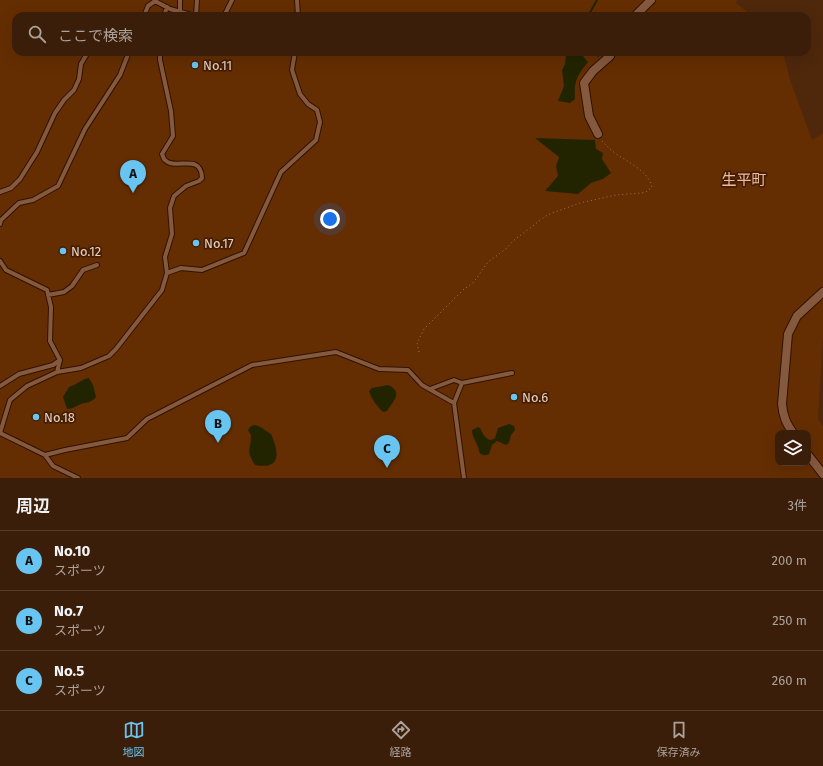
<!DOCTYPE html>
<html lang="ja">
<meta charset="utf-8">
<style>
:root{--surface:#3b1e09;--page:#462b17;--text:#f1f3f6;--muted:#aca29c;--line:#543c2a;--accent:#68c4f0}
body{margin:0;font-family:"Fira Sans","Noto Sans JP",sans-serif;background:var(--page);color:var(--text)}
.controls{position:absolute;right:12px;bottom:12px;display:grid;overflow:hidden;border-radius:8px;box-shadow:0 4px 16px #0002}
.controls button{width:36px;height:36px;display:grid;place-items:center;padding:0;border:0;border-bottom:1px solid var(--line);background:var(--surface);color:var(--text);font:20px sans-serif}
.you{position:absolute;left:330px;top:219px;width:14px;height:14px;margin:-10px;border:3px solid #fff;border-radius:50%;background:#1a73e8;box-shadow:0 0 0 6px #1a73e833}
.badge{display:grid;place-items:center;width:26px;height:26px;border-radius:50%;background:var(--accent);color:#111;font-size:13px;font-weight:700}
.pin{position:absolute;translate:-50% -33px;filter:drop-shadow(0 1px 2px #0008)}
.pin::after{content:'';position:absolute;top:21px;width:14px;height:12px;background:inherit;clip-path:polygon(0 0,100% 0,50% 100%)}
.list{margin:0;padding:0;list-style:none}
h2{display:flex;justify-content:space-between;align-items:center;height:52px;margin:0;padding:0 16px;font-size:17px}
h2 small{font-size:13px;font-weight:400;color:var(--muted)}
.list li{display:grid;grid-template-columns:26px 1fr auto;gap:12px;align-items:center;box-sizing:border-box;height:60px;padding:0 16px;border-top:1px solid var(--line)}
.list b{display:block;font-size:15px;white-space:nowrap}
.list p{margin:0;font-size:13px;white-space:nowrap;color:var(--muted)}
.list em{font-size:13px;font-style:normal;color:var(--muted)}
.icon{flex:none;width:22px;height:22px;fill:none;stroke:currentColor;stroke-width:2;stroke-linecap:round;stroke-linejoin:round}
.map{position:relative;flex:none;width:823px;height:478px;overflow:hidden}
.search{position:absolute;background:var(--surface);box-shadow:0 4px 16px #0002;left:12px;right:12px;top:12px;height:44px;display:flex;align-items:center;gap:10px;box-sizing:border-box;padding:0 14px;border-radius:12px;color:var(--muted);font-size:15px}
.sheet{height:232px;background:var(--surface)}
nav{display:flex;justify-content:space-around;align-items:center;box-sizing:border-box;height:56px;border-top:1px solid var(--line);background:var(--surface);font-size:11px;color:var(--muted)}
nav a{display:grid;justify-items:center;gap:2px}
nav .on{color:var(--accent)}
.map>svg:first-child{display:block}
.green{fill:#652e02;fill-rule:evenodd}
.water{fill:#222400}
.lines{fill:none;stroke-linecap:round;stroke-linejoin:round}
.stream{stroke:#222400;stroke-width:2}
.service-casing{stroke:#2f1200;stroke-width:6}
.minor-casing{stroke:#2f1200;stroke-width:10}
.path{stroke:#96755f;stroke-width:1;stroke-dasharray:1 3;stroke-linecap:butt}
.service{stroke:#85593e;stroke-width:4}
.minor{stroke:#85593e;stroke-width:8}
.poi-dot{fill:#68c4f0;stroke:#441d02;stroke-width:1.5}
.labels{text-anchor:middle;dominant-baseline:central;stroke-width:3.5;stroke-linejoin:round;paint-order:stroke}
.poi-label{font-size:13px;fill:#e9d0c1;stroke:#441d02;text-anchor:start}
.quarter-label{font-size:15px;fill:#eebb9e;stroke:#441d02}
</style>
<div class="map">
<svg width="823" height="478" viewBox="0 0 823 478">
<rect width="100%" height="100%" fill="#4f280c"/>
<path class="green" d="M0 0H737L736 3 753 16H16V52H783L790 80 812 140 823 133V336L818 419 823 426V478H0ZM778 433H808V463H778Z"/>
<path class="water" d="M566 52 582 55 588 62C576 77 574 81 575 99L570 103 558 101 564 86 562 70 565 64Z
M535 138 595 140 596 149 603 153 602 159 611 173 603 179 591 183 578 194 545 191 558 176 556 166 559 157Z
M89 378 93 385 96 397C91 403 88 402 81 404 76 406 73 409 67 409L63 397 69 387C76 385 82 379 89 378Z
M388 385C404 392 393 401 387 411L383 412C378 407 371 399 369 391L372 388Z
M509 424 514 426 515 430 511 435 509 443 506 445 497 441 492 445 489 454C485 456 482 456 479 452 479 444 472 439 472 430L478 427 480 428C483 434 485 439 491 440L495 438 498 428Z
M255 425C263 427 264 430 271 434 279 452 282 470 255 465 245 449 251 451 251 435L248 430 251 426Z"/>
<g class="lines">
<path class="stream" d="M588 16 597 0
M598 56 599 52"/>
<g class="service-casing">
<path id="service" d="M297 0 298 16
M180 12V0
M144 16 148 6 155 1 170 9 195 16
M164 16 167 7
M196 16 197 0
M224 16 232 0
M0 192 11 188 20 179 37 152 55 113 64 100 74 90 79 79 81 64 88 52
M0 224 1 220 19 203 33 200 58 186 85 129 120 75 129 52
M0 261 6 270 47 290 51 307 50 341 60 360 57 372
M167 273 181 268 202 270 244 253 281 172 316 140 320 122 317 110 308 104 300 94 292 70 295 52
M48 295 64 292 72 286 83 270 97 265
M462 383 454 403 464 478
M0 386 19 374 53 365 60 360
M430 389 454 380 462 383 512 373
M45 455 65 450 127 438 147 419 252 365 336 352 379 369 408 370 422 385 454 403
M78 478 53 466 45 455 0 433 10 400 27 386 57 372 81 368 109 356 116 349 162 290 167 273 165 257 172 234 170 208 174 196 186 186 199 181 202 178C201 152 175 171 165 160 163 158 163 156 162 154L173 136 171 111 160 60V52"/>
</g>
<g class="minor-casing">
<path id="minor" d="M635 16 651 0
M598 134 589 116 584 83 593 71 610 56 609 52
M793 433C786 423 783 416 782 404L788 334 797 316 823 292
M808 455 823 474"/>
</g>
<path class="path" d="M419 352 417 343 424 329 464 289 473 283 488 262 506 249 513 241 547 215 580 203 616 195 642 193 646 192 652 187C647 168 623 161 610 149 607 146 604 143 601 140"/>
<use href="#service" class="service"/>
<use href="#minor" class="minor"/>
</g>
<g class="poi-dot">
<circle cx="195" cy="65" r="4"/>
<circle cx="196" cy="243" r="4"/>
<circle cx="63" cy="251" r="4"/>
<circle cx="514" cy="397" r="4"/>
<circle cx="36" cy="417" r="4"/>
</g>
<g class="labels">
<g class="poi-label">
<text x="203" y="65">No.11</text>
<text x="204" y="243">No.17</text>
<text x="71" y="251">No.12</text>
<text x="522" y="397">No.6</text>
<text x="44" y="417">No.18</text>
</g>
<g class="quarter-label">
<text x="744" y="180">生平町</text>
</g>
</g>
</svg>
<div class="controls">
<button><svg class="icon" aria-label="layers" viewBox="0 0 24 24"><path d="M12 4l9 5-9 5-9-5zM3 14l9 5 9-5"/></svg></button>
</div>
<div class="you"></div>
<div class="pin badge" style="left:133px;top:193px">A</div>
<div class="pin badge" style="left:218px;top:443px">B</div>
<div class="pin badge" style="left:387px;top:468px">C</div>
<div class="search"><svg class="icon" aria-label="search" viewBox="0 0 24 24"><circle cx="10" cy="10" r="6"/><path d="M15 15l6 6"/></svg>ここで検索</div>
</div>
<section class="sheet">
<h2>周辺<small>3件</small></h2>
<ul class="list">
<li><span class="badge">A</span><div><b>No.10</b><p>スポーツ</p></div><em>200 m</em></li>
<li><span class="badge">B</span><div><b>No.7</b><p>スポーツ</p></div><em>250 m</em></li>
<li><span class="badge">C</span><div><b>No.5</b><p>スポーツ</p></div><em>260 m</em></li>
</ul>
</section>
<nav>
<a class="on"><svg class="icon" aria-label="map" viewBox="0 0 24 24"><path d="M3 6l6-2 6 2 6-2v14l-6 2-6-2-6 2zM9 4v14M15 6v14"/></svg>地図</a>
<a><svg class="icon" aria-label="directions" viewBox="0 0 24 24"><path d="M12 3l9 9-9 9-9-9zM9 14v-3h6M13 9l2 2-2 2"/></svg>経路</a>
<a><svg class="icon" aria-label="saved" viewBox="0 0 24 24"><path d="M7 4h10v16l-5-4-5 4z"/></svg>保存済み</a>
</nav>
